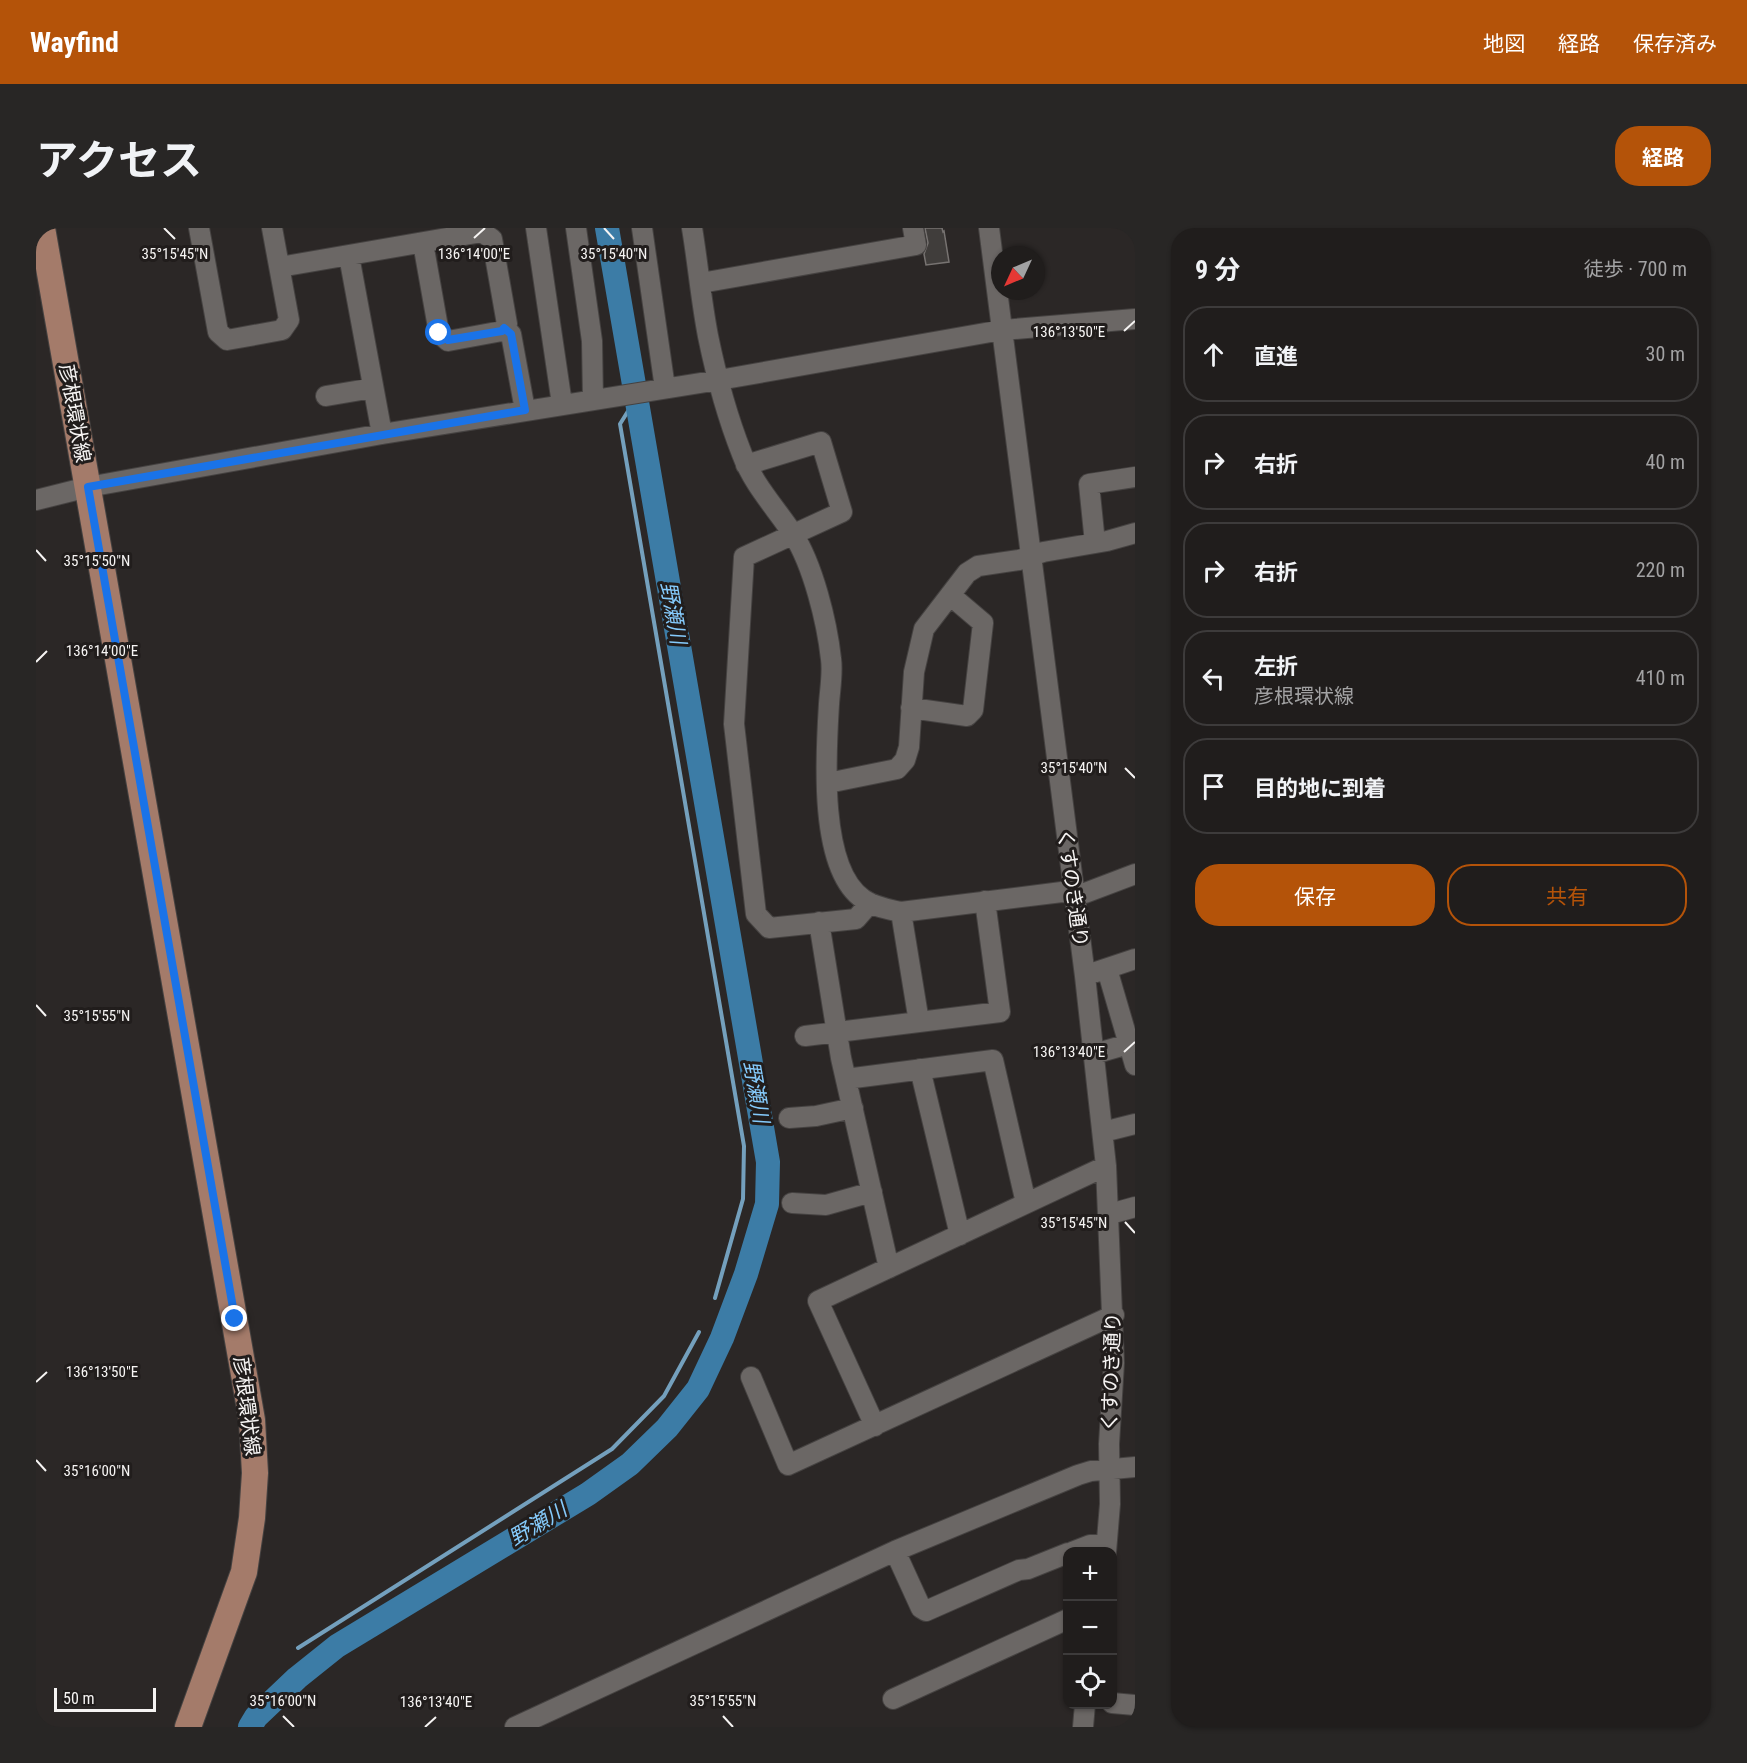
<!DOCTYPE html>
<html lang="ja">
<meta charset="utf-8">
<style>
:root{--surface:#201d1c;--page:#282625;--text:#f1f3f6;--muted:#a2a2a3;--line:#3d3b3b;--accent:#b45309}
body{margin:0;font-family:"Roboto Condensed","Noto Sans JP",sans-serif;background:var(--page);color:var(--text)}
.controls{position:absolute;right:18px;bottom:18px;display:grid;overflow:hidden;border-radius:12px;box-shadow:0 2px 4px #0004}
.controls button{width:54px;height:54px;display:grid;place-items:center;padding:0;border:0;border-bottom:2px solid var(--line);background:var(--surface);color:var(--text);font:30px sans-serif}
.compass{position:absolute;left:955px;top:18px;width:54px;height:54px;border-radius:50%;background:var(--surface);box-shadow:0 2px 4px #0004;rotate:226deg}
.scale{position:absolute;left:18px;bottom:15px;width:102px;box-sizing:border-box;padding-left:6px;border:3px solid #f6f4f3;border-top:0;font-size:16px;line-height:21px;white-space:nowrap;color:#f6f4f3;-webkit-text-stroke:4px #211d1c;paint-order:stroke}
.stop{position:absolute;width:18px;height:18px;margin:-14px;border:4px solid #1a73e8;border-radius:50%;background:#fff}
.stop.end{background:#1a73e8;border-color:#fff;box-shadow:0 2px 6px #0008}
.list{margin:0;padding:0;list-style:none}
h2{display:flex;justify-content:space-between;align-items:center;height:78px;margin:0;padding:0 24px;font-size:26px}
h2 small{font-size:20px;font-weight:400;color:var(--muted)}
.list li{display:grid;grid-template-columns:39px 1fr auto;gap:18px;align-items:center;box-sizing:border-box;height:96px;margin:0 12px 12px;padding:0 12px;border:2px solid var(--line);border-radius:24px}
.list b{display:block;font-size:22px;white-space:nowrap}
.list p{margin:0;font-size:20px;white-space:nowrap;color:var(--muted)}
.list em{font-size:20px;font-style:normal;color:var(--muted)}
.actions{display:flex;gap:12px;padding:18px 24px}
.actions a{flex:1;padding:14px 0;border:2px solid var(--accent);border-radius:24px;text-align:center;font-size:21px;color:var(--accent)}
.actions .main{background:var(--accent);color:#fff}
.icon{flex:none;width:33px;height:33px;fill:none;stroke:currentColor;stroke-width:2;stroke-linecap:round;stroke-linejoin:round}
.map{position:relative;flex:none;width:1099px;height:1499px;overflow:hidden;border-radius:24px}
header{display:flex;align-items:center;gap:36px;box-sizing:border-box;height:84px;padding:0 30px;background:var(--accent);color:#fff}
header strong{font-size:28px}
nav{display:flex;gap:33px;margin-inline-start:auto;font-size:21px}
.intro{display:flex;align-items:center;justify-content:space-between;box-sizing:border-box;height:144px;padding:0 36px}
h1{margin:0;font-size:42px}
.button{padding:15px 27px;border-radius:24px;background:var(--accent);color:#fff;font-size:21px;font-weight:700}
main{display:flex;gap:36px;padding:0 36px}
aside{flex:1;background:var(--surface);border-radius:24px;box-shadow:0 2px 4px #0004}
.map>svg:first-child{display:block}
.lines{fill:none;stroke-linecap:round;stroke-linejoin:round}
.stream{stroke:#74a0bd;stroke-width:4}
.river{stroke:#3c7ca6;stroke-width:24}
.building{fill:#403d3b;stroke:#777371;stroke-width:1.5}
.minor-casing{stroke:#454241;stroke-width:22}
.major-casing{stroke:#454241;stroke-width:28}
.minor{stroke:#6b6765;stroke-width:20}
.major{stroke:#a47b6a;stroke-width:26}
.route{stroke:#1a73e8;stroke-width:8}
.ticks{fill:none;stroke:#f6f4f3;stroke-width:2}
.labels{text-anchor:middle;dominant-baseline:central;stroke-width:6;stroke-linejoin:round;paint-order:stroke}
.street-label{font-size:20px;fill:#f6f4f3;stroke:#211d1c}
.water-label{font-size:21px;font-style:italic;fill:#85cafb;stroke:#211d1c}
.ticks-label{font-size:15px;text-anchor:middle;fill:#f6f4f3;stroke:#211d1c;stroke-width:6;stroke-linejoin:round;paint-order:stroke}
</style>
<header>
<strong>Wayfind</strong>
<nav><a>地図</a><a>経路</a><a>保存済み</a></nav>
</header>
<div class="intro"><h1>アクセス</h1><a class="button">経路</a></div>
<main>
<div class="map">
<svg width="1099" height="1499" viewBox="0 0 1099 1499">
<rect width="100%" height="100%" fill="#2b2726"/>
<g class="lines">
<path class="stream" d="M599 172 584 196 708 918 707 971 679 1070
M262 1420 576 1221 628 1168 663 1104"/>
<path class="river" d="M214 1499 220 1489 261 1450 301 1418 552 1266 594 1236 631 1200 662 1161 686 1110 710 1046 731 976 732 934 571 0"/>
</g>
<path class="building" d="M889 0H906L907 4 908 3 913 34 890 37 888 26 892 15Z"/>
<g class="lines">
<g class="minor-casing">
<path id="minor" d="M163 0 182 104 191 112 246 102 253 92 236 0
M500 0 526 176
M540 0 556 113 557 172
M606 0 629 160
M656 0C662 36 665 72 672 108 680 147 691 188 706 226 717 256 739 279 757 306 777 337 791 394 795 431 797 445 794 461 793 476 790 525 782 640 827 671 838 679 852 681 865 684L1026 664 1049 665 1099 646
M953 0 1049 748 1070 938 1078 1135 1073 1216 1074 1276 1070 1324
M313 28 346 206
M244 39 446 4 456 11 471 96 466 103 412 113 403 105 387 15
M665 55 880 17 877 0
M468 100 475 106 489 182
M290 168 337 160
M710 237 785 214 806 284 708 329 698 496 720 686 733 700 820 691 834 675
M0 272 52 259 346 206 683 152 966 102 1099 91
M1059 315 1053 256 1099 249
M875 480 931 488 937 482 947 395 914 367
M792 555 861 541 869 532 873 519 878 444 888 401 931 345 942 338 983 332 1007 324 1071 313 1099 305
M865 684 883 794
M783 694 805 830 853 1040
M1071 741 1099 837
M1060 744 1099 731
M769 808 964 784 949 673
M1058 826 1099 814
M884 841 924 1007
M810 851 957 832 990 975
M753 890 780 888 817 880
M1067 904 1099 896
M756 975 790 977 836 964
M1074 986 1099 979
M715 1149 752 1237 1078 1087
M839 1198 782 1073 1070 938
M859 1323 885 1380 890 1383 983 1342 992 1341 1032 1325
M1036 1324 1054 1317H1070
M857 1471 1032 1391
M1076 1475 1099 1477
M479 1499 859 1323 1042 1247 1055 1243 1099 1239
M1047 1499 1049 1476"/>
</g>
<g class="major-casing">
<path id="major" d="M6 0 216 1192 219 1245 216 1290 208 1344 152 1499"/>
</g>
<use href="#minor" class="minor"/>
<use href="#major" class="major"/>
</g>
<g class="lines">
<path class="route" d="M199 1091 52 259 489 182 475 106 468 100 466 103 412 112 403 105"/>
</g>
<path class="ticks" d="M128 0 139 11M568 0 578 11M438 10 449 0M1088 103 1099 93M0 322 10 333M0 434 11 423M1089 540 1099 550M0 777 10 788M1088 824 1099 814M1089 994 1099 1005M0 1154 11 1144M0 1232 10 1243M247 1488 258 1499M687 1488 697 1499M389 1499 400 1489"/>
<g class="labels">
<g class="street-label">
<text transform="translate(39 185) rotate(80)">彦根環状線</text>
<text transform="translate(1037 660) rotate(82)">くすのき通り</text>
<text transform="translate(1075 1144) rotate(-88)">くすのき通り</text>
<text transform="translate(211 1178) rotate(83)">彦根環状線</text>
</g>
<g class="water-label">
<text transform="translate(637 385) rotate(80)">野瀬川</text>
<text transform="translate(720 864) rotate(80)">野瀬川</text>
<text transform="translate(502 1296) rotate(-31)">野瀬川</text>
</g>
</g>
<g class="ticks-label">
<text x="438" y="31">136°14'00"E</text>
<text x="139" y="31">35°15'45"N</text>
<text x="578" y="31">35°15'40"N</text>
<text x="1033" y="109">136°13'50"E</text>
<text x="61" y="338">35°15'50"N</text>
<text x="66" y="428">136°14'00"E</text>
<text x="1038" y="545">35°15'40"N</text>
<text x="61" y="793">35°15'55"N</text>
<text x="1033" y="829">136°13'40"E</text>
<text x="1038" y="1000">35°15'45"N</text>
<text x="66" y="1149">136°13'50"E</text>
<text x="61" y="1248">35°16'00"N</text>
<text x="247" y="1478">35°16'00"N</text>
<text x="687" y="1478">35°15'55"N</text>
<text x="400" y="1479">136°13'40"E</text>
</g>
</svg>
<div class="controls">
<button>+</button>
<button>−</button>
<button><svg class="icon" aria-label="locate" viewBox="0 0 24 24"><circle cx="12" cy="12" r="6"/><path d="M12 2v4M12 18v4M2 12h4M18 12h4"/></svg></button>
</div>
<svg class="compass" viewBox="-18 -18 36 36"><path d="M0-13l5 13h-10z" fill="#e53935"/><path d="M0 13l5-13h-10z" fill="#a2a2a3"/></svg>
<div class="scale">50 m</div>
<div class="stop" style="left:403px;top:105px"></div>
<div class="stop end" style="left:199px;top:1091px"></div>
</div>
<aside>
<h2>9 分<small>徒歩 · 700 m</small></h2>
<ul class="list">
<li><svg class="icon" aria-label="ahead" viewBox="0 0 24 24"><path d="M12 20V5M6 11l6-6 6 6"/></svg><div><b>直進</b></div><em>30 m</em></li>
<li><svg class="icon" aria-label="right" viewBox="0 0 24 24"><path d="M7 20v-9h11M14 6l5 5-5 5"/></svg><div><b>右折</b></div><em>40 m</em></li>
<li><svg class="icon" aria-label="right" viewBox="0 0 24 24"><path d="M7 20v-9h11M14 6l5 5-5 5"/></svg><div><b>右折</b></div><em>220 m</em></li>
<li><svg class="icon" aria-label="left" viewBox="0 0 24 24"><path d="M17 20v-9H6M10 6l-5 5 5 5"/></svg><div><b>左折</b><p>彦根環状線</p></div><em>410 m</em></li>
<li><svg class="icon" aria-label="arrive" viewBox="0 0 24 24"><path d="M6 21V4h12l-3 4 3 4H6"/></svg><div><b>目的地に到着</b></div></li>
</ul>
<div class="actions"><a class="main">保存</a><a>共有</a></div>
</aside>
</main>
